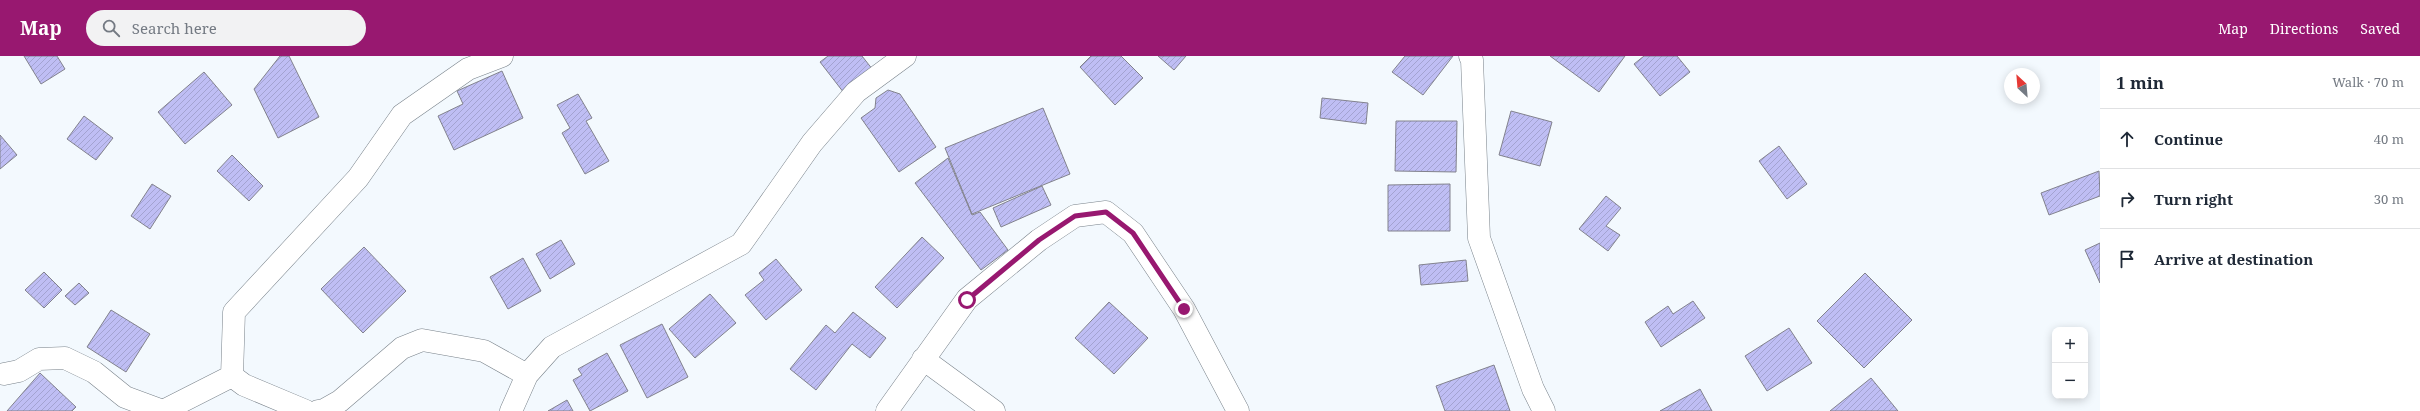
<!DOCTYPE html>
<meta charset="utf-8">
<style>
:root{--surface:#fff;--page:#f2f2f3;--text:#1f2937;--muted:#747a83;--line:#e0e1e3;--accent:#981870}
body{margin:0;font-family:"Noto Serif",serif;background:var(--page);color:var(--text)}
.controls{position:absolute;right:12px;bottom:12px;display:grid;overflow:hidden;border-radius:8px;box-shadow:0 2px 10px #0003}
.controls button{width:36px;height:36px;display:grid;place-items:center;padding:0;border:0;border-bottom:1px solid var(--line);background:var(--surface);color:var(--text);font:20px sans-serif}
.compass{position:absolute;left:2004px;top:12px;width:36px;height:36px;border-radius:50%;background:var(--surface);box-shadow:0 2px 10px #0003;rotate:334deg}
.stop{position:absolute;width:12px;height:12px;margin:-9px;border:3px solid #981870;border-radius:50%;background:#fff}
.stop.end{background:#981870;border-color:#fff;box-shadow:0 1px 4px #0008}
.list{margin:0;padding:0;list-style:none}
h2{display:flex;justify-content:space-between;align-items:center;height:52px;margin:0;padding:0 16px;font-size:17px}
h2 small{font-size:13px;font-weight:400;color:var(--muted)}
.list li{display:grid;grid-template-columns:26px 1fr auto;gap:12px;align-items:center;box-sizing:border-box;height:60px;padding:0 16px;border-top:1px solid var(--line)}
.list b{display:block;font-size:15px;white-space:nowrap}
.list em{font-size:13px;font-style:normal;color:var(--muted)}
.icon{flex:none;width:22px;height:22px;fill:none;stroke:currentColor;stroke-width:2;stroke-linecap:round;stroke-linejoin:round}
.map{position:relative;flex:none;width:2100px;height:355px;overflow:hidden}
header{display:flex;align-items:center;gap:24px;box-sizing:border-box;height:56px;padding:0 20px;background:var(--accent);color:#fff}
header strong{font-size:19px}
nav{display:flex;gap:22px;margin-inline-start:auto;font-size:14px}
.search{width:280px;height:36px;background:var(--page);display:flex;align-items:center;gap:10px;box-sizing:border-box;padding:0 14px;border-radius:22px;color:var(--muted);font-size:15px}
main{display:flex}
aside{flex:1;background:var(--surface)}
.map>svg:first-child{display:block}
.building{fill:url(#building-hatch);stroke:#82828d}
.lines{fill:none;stroke-linecap:round;stroke-linejoin:round}
.minor-casing{stroke:#79828a;stroke-width:23}
.minor{stroke:#fff;stroke-width:22}
.route{stroke:#981870;stroke-width:5}
</style>
<header>
<strong>Map</strong>
<div class="search"><svg class="icon" aria-label="search" viewBox="0 0 24 24"><circle cx="10" cy="10" r="6"/><path d="M15 15l6 6"/></svg>Search here</div>
<nav><a>Map</a><a>Directions</a><a>Saved</a></nav>
</header>
<main>
<div class="map">
<svg width="2100" height="355" viewBox="0 0 2100 355">
<defs>
<pattern id="building-hatch" width="6" height="6" patternUnits="userSpaceOnUse"><rect width="6" height="6" fill="#bfbef4"/><path d="M-1 1l2-2M0 6l6-6M5 7l2-2" fill="none" stroke="#a3a3d1"/></pattern>
</defs>
<rect width="100%" height="100%" fill="#f3f9fe"/>
<path class="building" d="M24 0H57L65 13 41 28Z
M280 0H289L319 61 278 82 254 33Z
M828 0H862L873 14 844 37 820 6Z
M1091 0H1121L1143 22 1115 49 1080 11Z
M1158 0H1186L1174 14Z
M1405 0H1453L1423 39 1392 16Z
M1550 0H1625L1599 36Z
M1644 0H1677L1690 16 1660 40 1634 8Z
M502 15 523 62 454 94 438 60 463 48 457 35Z
M204 16 232 49 185 88 158 56Z
M888 34 900 38 936 91 899 116 861 62 875 52 876 42Z
M578 38 592 62 586 65 609 105 585 118 562 77 570 72 557 49Z
M1322 42 1368 47 1366 68 1320 62Z
M1043 52 1070 118 972 158 945 92Z
M1511 55 1552 66 1540 110 1499 99Z
M84 60 113 82 96 104 67 83Z
M1396 65H1457L1456 116 1395 115Z
M0 79 17 99 0 113Z
M1779 90 1807 128 1787 143 1759 105Z
M232 99 263 130 249 145 217 115Z
M948 102 972 159 980 156 1008 194 981 214 915 127Z
M2099 115 2100 140 2049 159 2041 137Z
M152 128 171 140 150 173 131 160Z
M1450 128V175H1388V129Z
M1042 130 1051 149 1001 171 993 152Z
M1606 140 1621 152 1606 170 1620 179 1608 195 1579 173Z
M922 181 944 202 897 252 875 231Z
M561 184 575 208 550 223 536 198Z
M2100 187V227L2085 194Z
M364 191 406 235 363 277 321 233Z
M523 202 541 235 508 253 490 221Z
M776 203 802 234 766 264 745 239 764 224 759 217Z
M1466 204 1468 225 1421 229 1419 209Z
M44 216 62 234 44 252 25 234Z
M1865 217 1912 264 1864 312 1817 265Z
M79 227 89 237 75 249 65 240Z
M710 238 736 267 695 302 669 273Z
M1693 245 1705 262 1661 291 1645 266 1668 250 1673 258Z
M1109 246 1148 282 1114 318 1075 282Z
M111 254 150 278 126 316 87 291Z
M853 256 886 282 870 302 852 288 816 334 790 313 826 269 835 277Z
M662 268 688 321 647 342 620 289Z
M1789 272 1812 307 1767 335 1745 300Z
M607 297 628 335 590 355 573 324 582 319 578 313Z
M1494 309 1510 355H1445L1436 330Z
M40 317 76 351 72 355H7Z
M1871 322 1898 355H1830Z
M1700 333 1712 355H1660Z
M567 344 573 355H548Z"/>
<g class="lines">
<g class="minor-casing">
<path id="minor" d="M1470 0 1472 4 1479 182 1533 333 1544 355
M923 303 994 355
M4 318 19 315 39 303 65 302 94 316 125 341 163 355 232 320 234 256 358 122 402 59 468 13 502 0
M527 319 552 291 741 188 812 87 856 36 905 0
M232 320 244 329 306 355
M318 355 324 354 340 345 402 292 422 284 484 295 527 319 511 355
M887 355 967 243 1039 184 1075 160 1106 156 1133 177 1184 253 1238 355"/>
</g>
<use href="#minor" class="minor"/>
</g>
<g class="lines">
<path class="route" d="M967 244 1039 184 1075 160 1106 156 1133 177 1184 253"/>
</g>
</svg>
<div class="controls">
<button>+</button>
<button>−</button>
</div>
<svg class="compass" viewBox="-18 -18 36 36"><path d="M0-13l5 13h-10z" fill="#e53935"/><path d="M0 13l5-13h-10z" fill="#747a83"/></svg>
<div class="stop" style="left:967px;top:244px"></div>
<div class="stop end" style="left:1184px;top:253px"></div>
</div>
<aside>
<h2>1 min<small>Walk · 70 m</small></h2>
<ul class="list">
<li><svg class="icon" aria-label="ahead" viewBox="0 0 24 24"><path d="M12 20V5M6 11l6-6 6 6"/></svg><div><b>Continue</b></div><em>40 m</em></li>
<li><svg class="icon" aria-label="right" viewBox="0 0 24 24"><path d="M7 20v-9h11M14 6l5 5-5 5"/></svg><div><b>Turn right</b></div><em>30 m</em></li>
<li><svg class="icon" aria-label="arrive" viewBox="0 0 24 24"><path d="M6 21V4h12l-3 4 3 4H6"/></svg><div><b>Arrive at destination</b></div></li>
</ul>
</aside>
</main>
